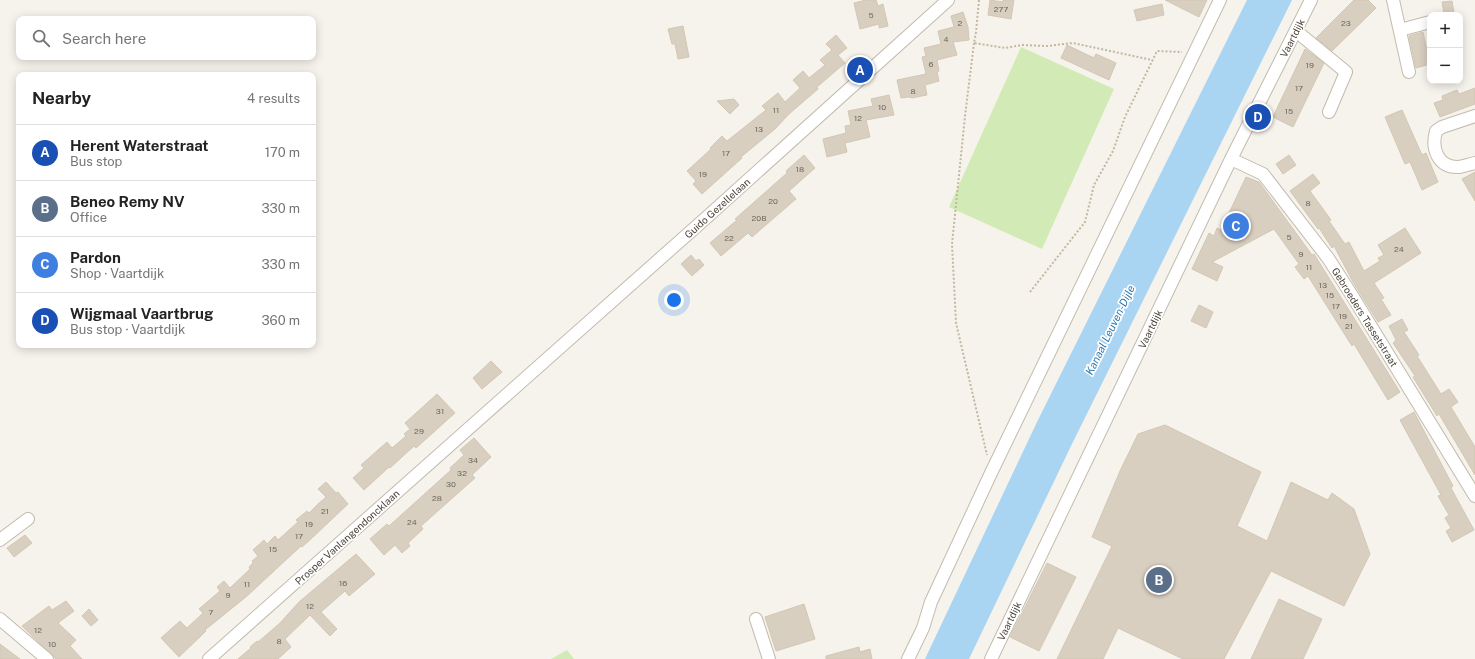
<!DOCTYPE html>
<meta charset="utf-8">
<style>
:root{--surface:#fff;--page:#f6f6f6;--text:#222;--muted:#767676;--line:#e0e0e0;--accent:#0f766e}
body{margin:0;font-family:"Public Sans",sans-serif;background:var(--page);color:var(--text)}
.controls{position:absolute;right:12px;top:12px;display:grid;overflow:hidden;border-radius:8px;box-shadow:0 2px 10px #0003}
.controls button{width:36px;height:36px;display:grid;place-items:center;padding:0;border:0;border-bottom:1px solid var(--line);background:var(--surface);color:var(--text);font:20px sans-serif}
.you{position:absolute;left:674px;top:300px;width:14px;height:14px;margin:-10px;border:3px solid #fff;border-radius:50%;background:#1a73e8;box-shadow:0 0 0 6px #1a73e833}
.badge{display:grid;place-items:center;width:26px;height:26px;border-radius:50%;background:var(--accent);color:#fff;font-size:13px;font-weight:700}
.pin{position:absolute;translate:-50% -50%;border:2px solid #fff;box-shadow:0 1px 4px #0006}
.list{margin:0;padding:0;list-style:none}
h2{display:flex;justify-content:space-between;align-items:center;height:52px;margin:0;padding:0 16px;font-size:17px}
h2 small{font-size:13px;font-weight:400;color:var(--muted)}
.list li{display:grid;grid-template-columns:26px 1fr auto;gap:12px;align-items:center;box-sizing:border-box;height:56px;padding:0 16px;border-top:1px solid var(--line)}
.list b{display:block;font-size:15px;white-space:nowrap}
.list p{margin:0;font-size:13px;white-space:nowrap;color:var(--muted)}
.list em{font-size:13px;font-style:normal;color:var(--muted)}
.icon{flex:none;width:22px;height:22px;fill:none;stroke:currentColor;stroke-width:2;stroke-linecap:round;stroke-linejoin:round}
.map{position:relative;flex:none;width:1475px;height:659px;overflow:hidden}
.search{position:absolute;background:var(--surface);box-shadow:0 2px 10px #0003;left:16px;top:16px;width:300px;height:44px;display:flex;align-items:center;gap:10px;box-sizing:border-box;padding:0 14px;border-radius:8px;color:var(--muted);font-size:15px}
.panel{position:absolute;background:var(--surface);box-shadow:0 2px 10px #0003;left:16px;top:72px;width:300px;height:276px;border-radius:8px}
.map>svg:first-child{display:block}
.green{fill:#d2eab5}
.water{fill:#a9d4f2}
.building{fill:#d8cfc1;stroke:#d3c7b4}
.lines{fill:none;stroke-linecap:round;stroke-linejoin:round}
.minor-casing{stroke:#c2bbae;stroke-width:14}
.path{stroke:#c4b79f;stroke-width:2;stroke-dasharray:2 2;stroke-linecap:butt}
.minor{stroke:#fff;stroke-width:12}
.labels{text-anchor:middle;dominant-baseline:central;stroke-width:3.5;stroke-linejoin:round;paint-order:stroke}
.number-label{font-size:8px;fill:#6e675b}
.street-label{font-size:10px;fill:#4b4439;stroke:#fff}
.water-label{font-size:11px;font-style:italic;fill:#2e7ab2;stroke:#fff}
</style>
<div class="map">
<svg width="1475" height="659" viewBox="0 0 1475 659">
<rect width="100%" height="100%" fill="#f6f3ec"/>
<path class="green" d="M1021 47 1114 89 1042 249 949 207Z
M567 650 574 659H551Z"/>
<path class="water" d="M1247 0H1292L1070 448 969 659H925L1037 422Z"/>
<path class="building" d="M866 0H876L878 6 883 4 888 26 879 28V24L860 29 854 3Z
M990 0 1003 2V0H1014L1011 19 988 15Z
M1165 0H1207L1199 17Z
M1354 0H1368L1376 8 1332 51 1316 38Z
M1452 1 1454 13 1444 14 1442 2Z
M1162 4 1164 15 1137 21 1134 10Z
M963 12 968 27 969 40 953 42 957 55 937 60 939 71 937 72 939 81 925 85 927 95 912 98 909 97 901 98 897 80 926 74 922 57 926 56 924 48 941 44 938 31 954 27 951 16Z
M683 26 689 57 678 59 675 44H672L668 29Z
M1423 32 1430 64 1416 68 1409 36Z
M836 35 847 48 838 55 845 63 817 87 818 89 789 114 775 129 741 157 742 158 702 194 693 184 696 181 687 171 711 149 710 148 722 136 727 141 766 110 762 106 778 93 785 102 800 88 793 80 803 71 809 78 825 65 820 60 832 50 826 44Z
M1067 45 1094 58 1096 54 1116 63 1109 80 1061 58Z
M1305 49 1324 63 1293 127 1273 117Z
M1475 88V104L1440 117 1434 103 1443 100 1442 96 1457 90 1459 94Z
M889 95 894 115 866 120 870 137 845 143 847 152 827 157 823 139 846 133 845 126 851 125 848 111 873 106 871 99Z
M734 99 739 105 730 114 717 101Z
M1402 110 1422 155 1426 153 1438 182 1422 190 1410 162 1405 164 1385 117Z
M804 155 815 168 789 191 796 199 752 237 748 233 721 256 710 243 737 220 735 219 787 173 786 171Z
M1289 155 1296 165 1283 174 1276 164Z
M1475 172V201L1462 179Z
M1313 174 1320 183 1310 191 1331 220 1329 221 1345 244 1349 242 1364 271 1380 261 1378 258 1384 255 1378 245 1405 228 1421 253 1374 283 1384 298 1381 299 1391 315 1378 322 1353 282 1334 246 1332 248 1319 228 1318 229 1290 191Z
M1246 177 1259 182 1312 255 1314 254 1400 392 1388 400 1354 344 1352 346 1308 276 1304 279 1295 267 1299 264 1274 229 1212 262 1223 267 1217 281 1192 269 1209 233 1214 236 1217 228 1221 230Z
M691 255 696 261 699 259 704 265 692 276 681 264Z
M1199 305 1213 312 1206 328 1191 321Z
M1402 319 1408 330 1404 332 1419 355 1417 356 1441 394 1449 389 1458 402 1451 407 1475 447V475L1439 414 1437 416 1413 377 1415 376 1393 343 1396 340 1389 326Z
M491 361 502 372 482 389 473 378Z
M437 394 455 413 416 448 414 446 390 468 389 467 364 490 353 478 364 468 361 465 387 442 392 448 406 436 404 434 410 429 405 423Z
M1414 412 1453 486 1451 488 1474 530 1452 542 1446 531 1451 528 1445 518 1449 515 1438 496 1441 495 1400 420Z
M1165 425 1261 472 1237 526 1267 541 1291 482 1328 500 1332 493 1354 509 1370 554 1344 606 1271 571 1224 659H1183L1118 628 1103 659H1057L1112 546 1092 537 1120 471 1138 434Z
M474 438 491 457 472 475 475 478 421 526 423 529 408 543 410 546 402 553 395 545 384 555 370 539 387 524 389 526 451 470 450 468 464 455 460 450Z
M326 482 336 493 338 492 348 504 312 538 302 547 301 546 247 596 205 630 206 631 179 657 161 638 180 621 187 628 203 613 199 609 220 591 217 587 224 581 230 588 250 569 249 567 253 563 252 561 258 556 253 550 264 540 267 544 275 536 278 540 298 522 296 520 307 511 309 513 317 505 326 497 318 489Z
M25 535 32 543 14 557 7 548Z
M356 554 375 574 349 596 345 591 321 612 337 629 330 636 310 615 285 639 291 647 278 659H238L251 648 250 647 257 641 258 642 280 623 299 602Z
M1047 563 1076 577 1039 651 1010 637Z
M1279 599 1322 619 1303 659H1251Z
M66 601 74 611 58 623 76 640 70 646 82 659H56L22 626 49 606 52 610Z
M804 604 815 639 776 651 765 617Z
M89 609 98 620 91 626 82 616Z
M0 644 20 659H0Z
M859 647 860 652 870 649 872 659H826V656Z"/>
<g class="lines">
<g class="minor-casing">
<path id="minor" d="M1393 0 1409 72
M1400 30 1430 22
M1296 31 1346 72 1329 112
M1475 116 1442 127 1436 131C1431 149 1438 168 1459 167 1465 166 1470 164 1475 163
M1231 159 1263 174 1328 258 1353 297 1475 496
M0 540 28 519
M0 619 47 659
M756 619 769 659
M209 659 707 217 948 0
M908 659 923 628 931 602 991 473 1220 0
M991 659 1231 159 1311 0"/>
</g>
<path class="path" d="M979 0 976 32 974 43 1005 48 1022 45 1047 46 1073 43 1152 60
M974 43 965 116 952 244 956 323 987 455
M1030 292 1085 222 1094 185 1113 151 1125 117 1157 51 1182 52"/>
<use href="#minor" class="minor"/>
</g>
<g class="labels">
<g class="number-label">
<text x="1001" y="9">277</text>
<text x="871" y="15">5</text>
<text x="960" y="23">2</text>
<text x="1346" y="23">23</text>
<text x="946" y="39">4</text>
<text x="931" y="64">6</text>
<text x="1310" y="65">19</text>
<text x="1299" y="88">17</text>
<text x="913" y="91">8</text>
<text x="882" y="107">10</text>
<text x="776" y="110">11</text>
<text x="1289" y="111">15</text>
<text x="858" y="118">12</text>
<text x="759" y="129">13</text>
<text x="726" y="153">17</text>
<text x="800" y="169">18</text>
<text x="703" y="174">19</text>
<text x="773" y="201">20</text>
<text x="1308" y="203">8</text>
<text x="759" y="218">20B</text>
<text x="1289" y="237">5</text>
<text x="729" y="238">22</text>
<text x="1399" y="249">24</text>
<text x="1301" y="254">9</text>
<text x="1309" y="267">11</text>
<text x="1323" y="285">13</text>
<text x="1330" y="295">15</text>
<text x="1336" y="306">17</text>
<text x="1343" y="316">19</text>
<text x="1349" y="326">21</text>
<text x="440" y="411">31</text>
<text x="419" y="431">29</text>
<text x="473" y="460">34</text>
<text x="462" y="473">32</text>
<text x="451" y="484">30</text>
<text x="437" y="498">28</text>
<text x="325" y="511">21</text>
<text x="412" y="522">24</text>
<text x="309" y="524">19</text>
<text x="299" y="536">17</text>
<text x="273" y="549">15</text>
<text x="343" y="583">16</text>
<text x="247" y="584">11</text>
<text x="228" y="595">9</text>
<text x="310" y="606">12</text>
<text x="211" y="612">7</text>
<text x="38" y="630">12</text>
<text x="279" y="641">8</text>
<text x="52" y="644">10</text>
</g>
<g class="street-label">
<text transform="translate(1292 38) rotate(-63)">Vaartdijk</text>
<text transform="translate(717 208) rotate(-42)">Guido Gezellelaan</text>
<text transform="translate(1365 317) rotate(58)">Gebroeders Tassetstraat</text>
<text transform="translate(1150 329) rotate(-64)">Vaartdijk</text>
<text transform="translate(347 537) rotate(-42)">Prosper Vanlangendoncklaan</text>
<text transform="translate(1009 621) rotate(-64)">Vaartdijk</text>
</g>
<g class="water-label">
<text transform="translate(1110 330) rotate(-64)">Kanaal Leuven-Dijle</text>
</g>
</g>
</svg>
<div class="controls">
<button>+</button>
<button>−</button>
</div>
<div class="you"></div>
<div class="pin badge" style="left:860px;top:70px;background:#1a4fb4">A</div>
<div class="pin badge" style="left:1159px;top:580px;background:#5c6f8a">B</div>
<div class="pin badge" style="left:1236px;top:226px;background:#3f7fe0">C</div>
<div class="pin badge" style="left:1258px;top:117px;background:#1a4fb4">D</div>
<div class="search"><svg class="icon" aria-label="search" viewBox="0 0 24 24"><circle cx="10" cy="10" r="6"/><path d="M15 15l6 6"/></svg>Search here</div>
<section class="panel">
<h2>Nearby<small>4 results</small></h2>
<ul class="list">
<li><span class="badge" style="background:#1a4fb4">A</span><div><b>Herent Waterstraat</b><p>Bus stop</p></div><em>170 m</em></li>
<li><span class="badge" style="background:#5c6f8a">B</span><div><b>Beneo Remy NV</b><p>Office</p></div><em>330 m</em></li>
<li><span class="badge" style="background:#3f7fe0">C</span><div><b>Pardon</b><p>Shop · Vaartdijk</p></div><em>330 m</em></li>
<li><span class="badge" style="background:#1a4fb4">D</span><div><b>Wijgmaal Vaartbrug</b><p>Bus stop · Vaartdijk</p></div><em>360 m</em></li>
</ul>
</section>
</div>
